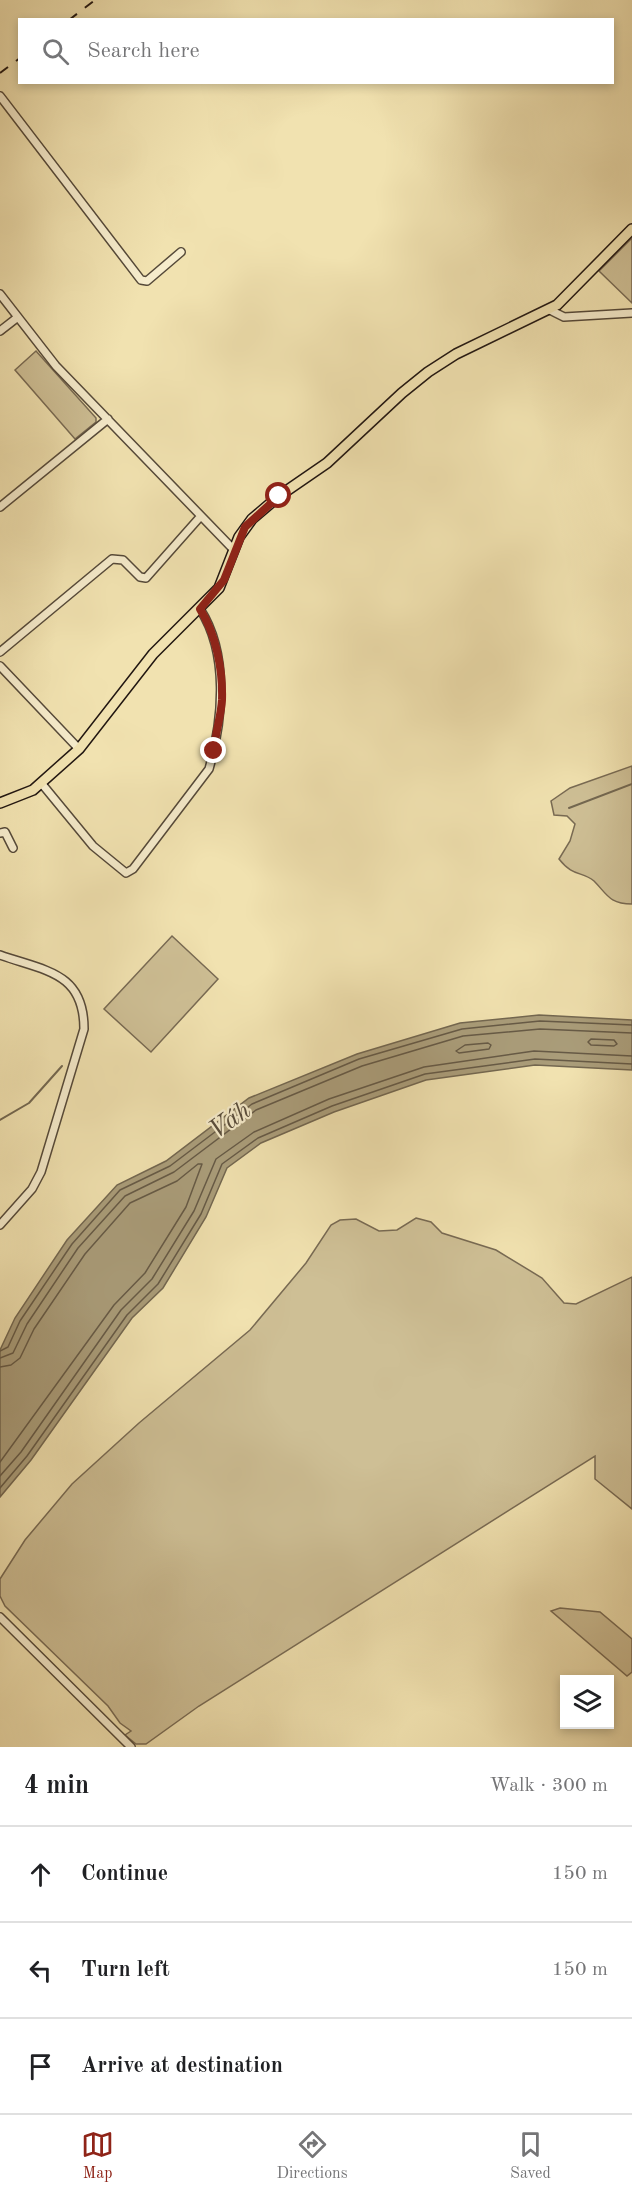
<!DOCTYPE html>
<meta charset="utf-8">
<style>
:root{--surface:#fff;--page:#f2f2f2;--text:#202124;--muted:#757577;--line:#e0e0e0;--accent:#8f2418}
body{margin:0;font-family:"Old Standard TT",serif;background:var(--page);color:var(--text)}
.controls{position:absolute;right:18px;bottom:18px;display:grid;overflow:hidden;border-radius:0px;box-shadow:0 3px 9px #0003}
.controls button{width:54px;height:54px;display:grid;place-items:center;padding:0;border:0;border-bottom:2px solid var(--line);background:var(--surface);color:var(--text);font:30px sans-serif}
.stop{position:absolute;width:18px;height:18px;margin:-14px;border:4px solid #8f2418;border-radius:50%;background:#fff}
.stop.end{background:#8f2418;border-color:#fff;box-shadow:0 2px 6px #0008}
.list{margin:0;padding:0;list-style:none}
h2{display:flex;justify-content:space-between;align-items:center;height:78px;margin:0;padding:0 24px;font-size:26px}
h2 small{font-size:20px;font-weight:400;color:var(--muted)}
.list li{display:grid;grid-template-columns:39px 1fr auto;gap:18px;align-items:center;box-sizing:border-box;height:96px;padding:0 24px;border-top:2px solid var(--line)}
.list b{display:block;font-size:22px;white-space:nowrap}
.list em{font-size:20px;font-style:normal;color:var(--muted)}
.icon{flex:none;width:33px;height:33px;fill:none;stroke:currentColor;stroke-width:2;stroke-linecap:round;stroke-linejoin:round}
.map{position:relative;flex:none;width:632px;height:1747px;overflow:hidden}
.search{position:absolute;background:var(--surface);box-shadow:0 3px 9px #0003;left:18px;right:18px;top:18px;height:66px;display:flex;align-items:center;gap:15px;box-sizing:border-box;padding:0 21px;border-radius:0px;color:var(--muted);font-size:22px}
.sheet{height:366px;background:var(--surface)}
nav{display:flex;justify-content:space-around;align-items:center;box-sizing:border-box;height:84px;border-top:2px solid var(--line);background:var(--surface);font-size:16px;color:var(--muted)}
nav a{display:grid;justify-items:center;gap:3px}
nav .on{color:var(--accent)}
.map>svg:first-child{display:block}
.green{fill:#cebf95;stroke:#786a53;stroke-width:1.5}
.water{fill:#aa9d7a;stroke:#736750;stroke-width:1.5}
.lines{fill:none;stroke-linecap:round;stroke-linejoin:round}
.shore{stroke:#665a46;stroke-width:1.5}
.stream{stroke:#736750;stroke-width:2}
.minor-casing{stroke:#554939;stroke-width:10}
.major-casing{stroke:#211611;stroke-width:12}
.minor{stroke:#f6eccc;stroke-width:7}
.major{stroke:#f1e2b0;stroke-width:9}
.rail{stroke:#211611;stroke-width:2;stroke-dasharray:10 10;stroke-linecap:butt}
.route{stroke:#8f2418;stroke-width:8}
.labels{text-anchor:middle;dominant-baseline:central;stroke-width:4.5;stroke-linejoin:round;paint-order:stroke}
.water-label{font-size:26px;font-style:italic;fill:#584c3b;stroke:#f6eccc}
</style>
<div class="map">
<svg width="632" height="1747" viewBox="0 0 632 1747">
<rect width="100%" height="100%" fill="#f1e2b0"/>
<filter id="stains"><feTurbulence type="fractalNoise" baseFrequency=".00333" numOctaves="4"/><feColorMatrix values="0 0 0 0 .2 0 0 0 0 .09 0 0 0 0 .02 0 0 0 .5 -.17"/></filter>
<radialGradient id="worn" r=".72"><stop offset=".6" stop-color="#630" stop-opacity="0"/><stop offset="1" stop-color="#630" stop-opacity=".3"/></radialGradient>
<path class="green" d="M632 238V303L599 271Z
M36 351 96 418V422L75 439 15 370Z
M632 766V904C609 904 607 894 594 881 582 871 573 877 559 859L570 841 575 824 567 816 554 815 551 801 570 788Z
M172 936 218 979 151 1052 104 1009Z
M416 1218 431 1222 442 1233 496 1250 542 1278 564 1303 576 1304 632 1277V1509L595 1479V1456L199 1706 146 1744H136L125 1735 131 1731 120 1723 108 1706 5 1606 0 1596V1579L25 1540 72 1484 139 1423 250 1330 306 1263 331 1225 340 1220 356 1219 379 1231 397 1230Z
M560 1608 600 1612 632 1639V1672L627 1676 551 1611Z"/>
<path class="water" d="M539 1015 632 1020V1070L535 1065 426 1080 334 1112 261 1143 227 1168 206 1217 163 1288 132 1318 31 1460 0 1497V1350L15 1318 67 1240 117 1185 166 1161 249 1098 357 1054 460 1023Z"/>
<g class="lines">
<path class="shore" d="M591 1039 614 1040 617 1044 614 1046 591 1045 588 1042Z
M488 1043 491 1045 489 1049 459 1053 456 1051 465 1045Z
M0 1351 8 1347 20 1321 72 1244 120 1190 170 1166 252 1104 359 1059 462 1029 540 1021 632 1025
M0 1358 13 1353 27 1324 78 1248 125 1196 174 1172 256 1110 362 1066 463 1036 540 1029 632 1033
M0 1367 11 1365 20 1358 34 1329 85 1254 130 1203 177 1181 198 1164H202L186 1207 145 1273 114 1305 0 1462
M0 1476 21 1452 121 1310 152 1279 194 1211 216 1159 254 1132 329 1099 424 1067 534 1051 632 1056
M0 1488 27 1456 127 1315 158 1284 201 1214 222 1164 258 1138 332 1106 425 1074 535 1059 632 1064"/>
<path class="stream" d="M569 808 632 784
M0 1120 29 1103 62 1066"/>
<g class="minor-casing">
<path id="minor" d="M0 96 141 280 147 281 181 252
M0 294 56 366 234 550
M550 310 564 317 632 313
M0 331 18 317
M0 507 108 419
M0 652 112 559 123 560 140 577 146 578 200 517
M0 666 79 749
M42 784 93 846 126 873 133 869 209 769C223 719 229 654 200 609
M0 833 5 832 13 848
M0 955C45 971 84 972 84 1029L41 1172 32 1189 0 1225
M0 1617 131 1747"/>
</g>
<g class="major-casing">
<path id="major" d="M0 803 33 790 79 749 153 654 219 588 239 537 252 519 279 496 327 463 402 393 428 372 456 354 557 305 632 229"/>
</g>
<use href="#minor" class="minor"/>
<use href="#major" class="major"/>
<path class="rail" d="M69 20 95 0
M0 73 20 58"/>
</g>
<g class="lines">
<path class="route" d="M214 751C215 733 221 717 222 700 223 670 216 634 200 609L224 580 245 527 279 496"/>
</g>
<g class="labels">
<g class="water-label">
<text transform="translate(230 1121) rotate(-35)">Váh</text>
</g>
</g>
<rect width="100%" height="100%" filter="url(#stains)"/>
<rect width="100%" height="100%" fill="url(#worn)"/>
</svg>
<div class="controls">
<button><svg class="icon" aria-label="layers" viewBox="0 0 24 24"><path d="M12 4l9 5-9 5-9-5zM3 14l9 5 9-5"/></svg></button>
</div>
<div class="stop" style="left:279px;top:496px"></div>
<div class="stop end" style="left:214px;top:751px"></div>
<div class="search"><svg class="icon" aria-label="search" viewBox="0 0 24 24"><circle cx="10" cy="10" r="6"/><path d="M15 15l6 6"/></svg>Search here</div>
</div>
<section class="sheet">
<h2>4 min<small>Walk · 300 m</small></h2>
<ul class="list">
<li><svg class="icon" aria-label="ahead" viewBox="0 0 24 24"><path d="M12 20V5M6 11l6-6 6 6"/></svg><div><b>Continue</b></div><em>150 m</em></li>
<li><svg class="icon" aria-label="left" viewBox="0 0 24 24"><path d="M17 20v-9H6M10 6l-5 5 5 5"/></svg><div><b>Turn left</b></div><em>150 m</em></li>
<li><svg class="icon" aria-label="arrive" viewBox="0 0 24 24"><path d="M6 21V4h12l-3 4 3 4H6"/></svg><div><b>Arrive at destination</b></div></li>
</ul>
</section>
<nav>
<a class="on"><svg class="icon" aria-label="map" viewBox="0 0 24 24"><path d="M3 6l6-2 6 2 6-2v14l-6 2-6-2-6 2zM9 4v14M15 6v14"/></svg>Map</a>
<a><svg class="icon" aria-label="directions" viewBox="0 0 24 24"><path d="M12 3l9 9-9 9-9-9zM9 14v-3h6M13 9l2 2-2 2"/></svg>Directions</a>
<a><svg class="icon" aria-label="saved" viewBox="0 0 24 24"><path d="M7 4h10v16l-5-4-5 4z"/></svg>Saved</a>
</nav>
